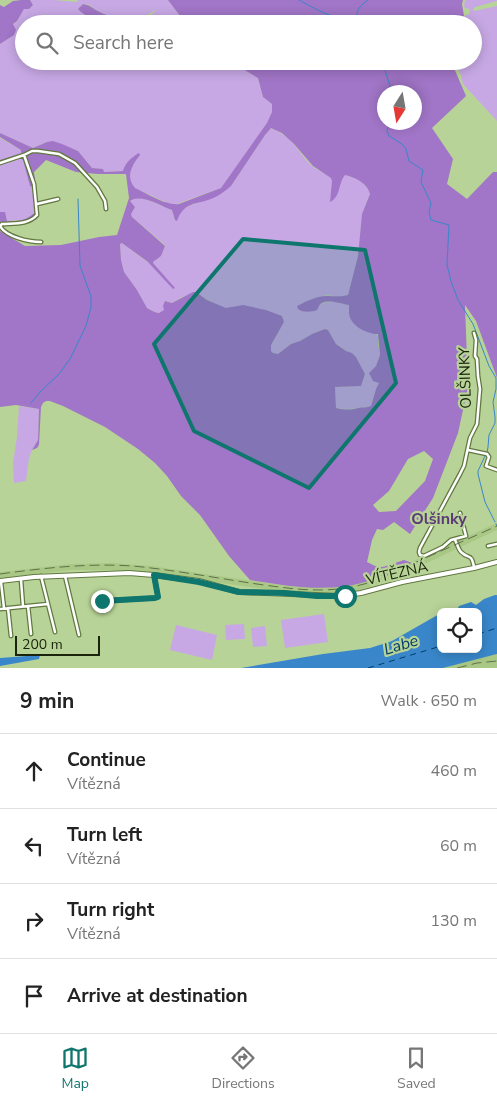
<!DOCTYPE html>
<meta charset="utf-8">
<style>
:root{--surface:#fff;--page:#f2f2f2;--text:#222;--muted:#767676;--line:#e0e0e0;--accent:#0f766e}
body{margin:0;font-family:"Nunito Sans",sans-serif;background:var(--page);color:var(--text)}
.controls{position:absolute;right:15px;bottom:15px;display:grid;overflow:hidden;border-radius:8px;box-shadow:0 2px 12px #0003}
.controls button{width:45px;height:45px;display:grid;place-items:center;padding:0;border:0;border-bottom:1px solid var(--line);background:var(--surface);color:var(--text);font:25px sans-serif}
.compass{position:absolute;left:377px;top:85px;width:45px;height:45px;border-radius:50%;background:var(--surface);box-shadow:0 2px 12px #0003;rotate:191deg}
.scale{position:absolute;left:15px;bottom:12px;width:85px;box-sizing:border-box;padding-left:5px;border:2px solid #1a230c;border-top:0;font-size:14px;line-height:18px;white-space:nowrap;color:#1a230c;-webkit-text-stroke:4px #b8d397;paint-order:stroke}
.stop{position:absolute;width:15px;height:15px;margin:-11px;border:4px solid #0f766e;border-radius:50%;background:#fff}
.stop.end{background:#0f766e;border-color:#fff;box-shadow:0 1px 5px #0008}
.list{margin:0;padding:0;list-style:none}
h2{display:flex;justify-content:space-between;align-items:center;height:65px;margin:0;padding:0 20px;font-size:21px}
h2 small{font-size:16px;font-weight:400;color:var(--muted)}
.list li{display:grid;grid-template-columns:32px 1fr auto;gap:15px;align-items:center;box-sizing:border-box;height:75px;padding:0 20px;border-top:1px solid var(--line)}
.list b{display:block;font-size:19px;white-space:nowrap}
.list p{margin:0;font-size:16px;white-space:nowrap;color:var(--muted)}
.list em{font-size:16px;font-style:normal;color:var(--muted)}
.icon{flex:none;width:28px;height:28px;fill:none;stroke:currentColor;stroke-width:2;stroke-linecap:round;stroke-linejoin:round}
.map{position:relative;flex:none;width:497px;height:668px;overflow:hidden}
.search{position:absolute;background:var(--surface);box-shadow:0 2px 12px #0003;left:15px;right:15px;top:15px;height:55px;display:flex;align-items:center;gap:12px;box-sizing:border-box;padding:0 18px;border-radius:28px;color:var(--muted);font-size:19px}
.sheet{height:365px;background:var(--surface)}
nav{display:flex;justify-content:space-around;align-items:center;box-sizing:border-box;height:70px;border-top:1px solid var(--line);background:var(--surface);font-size:14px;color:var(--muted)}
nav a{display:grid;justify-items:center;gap:2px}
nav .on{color:var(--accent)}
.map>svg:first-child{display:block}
.built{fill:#aac885}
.green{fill:#c7a8e4}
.forest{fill:#a175c7;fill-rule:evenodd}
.water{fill:#3987ca}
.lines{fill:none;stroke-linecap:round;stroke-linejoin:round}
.stream{stroke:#3987ca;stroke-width:1}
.ferry{stroke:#003d69;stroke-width:1;stroke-dasharray:6 5;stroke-linecap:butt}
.street-casing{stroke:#617841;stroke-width:5}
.secondary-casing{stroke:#617841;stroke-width:6}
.street{stroke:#fff;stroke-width:2.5}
.secondary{stroke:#fff;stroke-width:4}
.rail{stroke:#5f7049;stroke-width:1;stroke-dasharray:10 5;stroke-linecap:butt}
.route{stroke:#0f766e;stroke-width:6}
.marked{fill:#0f766e;fill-opacity:0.2;stroke:#0f766e;stroke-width:4;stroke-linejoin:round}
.labels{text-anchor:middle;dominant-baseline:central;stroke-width:4.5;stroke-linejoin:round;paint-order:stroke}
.street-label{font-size:15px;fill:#1a230c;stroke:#b8d397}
.neighbourhood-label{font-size:16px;font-weight:bold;fill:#5b3b76;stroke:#b8d397}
.water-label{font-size:16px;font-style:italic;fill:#003d69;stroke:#b8d397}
</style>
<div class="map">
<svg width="497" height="668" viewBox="0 0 497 668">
<rect width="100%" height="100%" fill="#b8d397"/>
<path class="built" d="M497 523V530L414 569 375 585 359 590 338 594 322 595 285 592 151 573 111 570H71L0 578V572L71 564 112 563 151 566 286 586 322 588 337 587 373 579Z
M497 654V668H443L459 664Z"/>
<path class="green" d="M26 0H53L77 2 78 0H168L186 24H142L157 9 141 19 136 24H112L114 23 113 18 98 11 88 4H83L78 9 86 16 108 24H43L45 15 37 20 23 23 21 29 24 31 21 45 24 48V61H221L223 63 236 65 258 78 263 97 272 104V112L270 119 232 173 221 188 174 205 168 203 134 188C125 177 132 165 140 155L124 171 104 172 102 169 92 168 78 151 71 148 47 142 33 148 0 133V44L14 35 13 25 17 21 24 9H29L33 5 30 0Z
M465 0H497V1L475 7 473 9 474 11 497 6V121L463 84 461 75 453 61H473V24H445L453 21 469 14 470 9 465 8 464 6Z
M271 128C294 138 296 150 312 166 316 170 330 175 332 179 333 181 332 185 331 187L345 175C355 177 368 184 370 194L362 214 358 256 348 295 342 297 326 295 320 305C328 299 340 303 349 305V314L378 336V345L380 355 376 366V381L380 383 376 389 371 406C366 408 363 407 358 408 350 409 345 410 336 408L335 387 361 386 365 374 356 357 352 353 346 351 336 344 328 330 325 329 312 334 300 341 291 344 278 354 273 353 271 351V345L284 322 282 316C268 311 254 307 239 306 235 306 232 308 228 308 221 308 202 297 196 292L182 297 172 303 167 301 163 306 164 310C158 316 154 311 147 308L137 290 124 272 121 260 120 244 122 243 147 262 153 264V262L161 256 165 246 164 244 132 217 131 214 135 207 130 202C133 199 135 197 141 198 148 199 164 207 172 210L175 220 180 212 188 206 212 198 231 186 265 135Z
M0 138 21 150V153L0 160Z
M19 158 23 160 30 186 33 187 36 211 27 220 7 221 4 212H0V165Z
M19 406 39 409 38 440 32 450 29 458 26 481 14 483 13 463 17 437Z
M324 614 328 642 285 648 281 620Z
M244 624 245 639 226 640 225 625Z
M176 625 217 635 212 660 170 650Z
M265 626 267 646 253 647 251 628Z"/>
<path class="forest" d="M21 0H30L33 5 29 9H24L17 21 13 24 16 30 14 35 0 44V5L4 7 13 1Z
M168 0H463L462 4 464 16 441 20 440 24H186Z
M83 4C90 5 92 8 98 11 103 14 108 15 113 18L114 23C103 25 86 18 78 9Z
M221 61H451L466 96 432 128 453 159 447 184 467 199 493 172H497V378L476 321 465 305 468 387 458 433 433 498 410 534 394 522 383 530 377 529 372 540 367 562 375 566 383 567 404 560 412 563C396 569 381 577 365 582 327 593 288 586 250 580L229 556 200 515 181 496 167 476 155 463 138 449 105 427 63 406 50 401H46L43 403 41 407 39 445 37 448 32 450 38 440 39 409 16 405 0 407V231L25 246 61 245 99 237 117 235 129 198 126 174H98L76 172 46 160 34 172 39 211 37 219 27 223 0 222V212H5L7 221C19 222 28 220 36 211L33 187 30 186 23 160 19 158 0 165V160L21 153V150L0 137V133L33 148 47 142 53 141 62 144 78 151 92 168 103 169 104 172 123 171C125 163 132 157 139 153L140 155C132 165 125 177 135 188 146 193 166 206 179 204L221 188 267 123 272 112V104L263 97 258 78 236 65H227ZM384 92H414V122H384ZM271 128 282 133 294 144 313 166 331 178 332 181 330 202C341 197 338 183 345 175 355 177 368 184 370 194L362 214 358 256 348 295C341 297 335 296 328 296 316 296 307 301 297 306L298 309C303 313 312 312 317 310 319 307 319 304 322 303 329 299 342 304 349 305 349 307 349 310 349 313 350 326 367 334 378 334L380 355 376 366 369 373 373 381 379 383 376 389 371 406C366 408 363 407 358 408 350 410 345 410 336 408L335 387 361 386 365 374 356 357 352 353 346 351 336 344 328 330 325 329 312 334 300 341 291 344 278 354 273 353 271 351V345L284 322 282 316 266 310 243 305 226 308 207 300 196 292H193L172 303 165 301 163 306 164 310 159 313C155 313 151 310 147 308L137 290 124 272 121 260 120 244 122 243 148 262 173 289 175 288 153 263V262L161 256 165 246 132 217 131 214 135 207 130 201C140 193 161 206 172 210L175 220 177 221C184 202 194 205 211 199 219 196 225 191 231 186L265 135ZM424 451 433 459 425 481 396 511 379 512 373 505 389 491 408 459Z"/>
<path class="water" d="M495 595H497V654L443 668H241L323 654 370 648 392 641 441 613V649H478V612H456L459 606 471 602 476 605 484 599Z
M40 655 39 659 0 666V658Z"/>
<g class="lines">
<path class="stream" d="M299 0C312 7 325 15 340 18 348 21 357 18 363 24
M358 20C354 11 361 5 368 0
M382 61 392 92
M389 122 387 131 389 136 402 144 406 149 409 161 423 170 421 182 431 203 429 212 431 220 449 225 447 265 451 281 458 300 473 324 489 366 496 378V389L493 402 495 417V423L489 435 488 447 487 452
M31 403 41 391 59 374 70 359 86 326 91 307V296L80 266 78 199
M485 456 478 471V474L485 502 495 522
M496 524 497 526"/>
<path class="ferry" d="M478 634 497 628
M368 668 441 646"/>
<g class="street-casing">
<path id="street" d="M0 163 24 155
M37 204 58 199
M41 242C29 242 6 237 0 226L2 224C14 223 28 225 37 215L34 184 24 155 32 151H38L59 154 75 163 97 187 105 201 106 209
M468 450 487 454 489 457 486 466 497 470
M460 513 466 536 451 540 443 547 424 556 420 555 419 552 420 548 460 474 464 466 470 438 477 424 480 389 478 376 477 359 475 356 476 340 474 333
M455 540C457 543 458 549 461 552 469 560 471 552 474 567
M488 546 497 544
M41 576 55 632
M65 576 79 635
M21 580 23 606
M1 582 4 608
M99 597 102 601 155 598 158 597 154 575
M28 606 31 634
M8 608 11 636
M0 609 48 604"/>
</g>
<g class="secondary-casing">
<path id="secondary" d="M0 581 34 577 129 573 154 575 199 581 239 592 340 596 361 593 402 582 474 568 497 562"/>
</g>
<use href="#street" class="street"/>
<use href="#secondary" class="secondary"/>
<path class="rail" d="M0 574C44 568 88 563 133 566 174 570 216 578 257 584 299 590 333 595 374 581L497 526
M457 668 477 663 497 661"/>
</g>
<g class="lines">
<path class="route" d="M102 601 155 598 158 597 154 575 199 582 239 592 285 593 317 596H345"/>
</g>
<path class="marked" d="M243 239 365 250 396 383 309 488 194 431 154 344Z"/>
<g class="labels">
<g class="street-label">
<text transform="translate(465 378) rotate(-92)">OLŠINKY</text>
<text transform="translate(397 573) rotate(-13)">VÍTĚZNÁ</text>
</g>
<g class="neighbourhood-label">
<text x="439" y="519">Olšinky</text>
</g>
<g class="water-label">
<text transform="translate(401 645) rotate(-17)">Labe</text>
</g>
</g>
</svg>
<div class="controls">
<button><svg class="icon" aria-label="locate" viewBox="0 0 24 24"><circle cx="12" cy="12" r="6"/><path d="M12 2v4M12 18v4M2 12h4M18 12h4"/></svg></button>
</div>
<svg class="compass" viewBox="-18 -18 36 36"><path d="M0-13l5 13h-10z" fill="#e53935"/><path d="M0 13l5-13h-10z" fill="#767676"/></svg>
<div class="scale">200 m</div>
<div class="stop" style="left:345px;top:596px"></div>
<div class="stop end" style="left:102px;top:601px"></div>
<div class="search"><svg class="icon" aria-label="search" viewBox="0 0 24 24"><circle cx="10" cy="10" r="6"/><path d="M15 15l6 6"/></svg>Search here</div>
</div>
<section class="sheet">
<h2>9 min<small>Walk · 650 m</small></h2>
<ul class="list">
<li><svg class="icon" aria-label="ahead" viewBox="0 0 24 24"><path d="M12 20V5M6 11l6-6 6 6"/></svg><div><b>Continue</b><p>Vítězná</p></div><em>460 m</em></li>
<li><svg class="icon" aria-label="left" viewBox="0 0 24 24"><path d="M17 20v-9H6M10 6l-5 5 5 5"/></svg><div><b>Turn left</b><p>Vítězná</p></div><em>60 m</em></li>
<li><svg class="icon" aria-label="right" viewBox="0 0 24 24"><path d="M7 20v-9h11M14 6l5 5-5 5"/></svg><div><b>Turn right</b><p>Vítězná</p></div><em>130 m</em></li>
<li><svg class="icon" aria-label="arrive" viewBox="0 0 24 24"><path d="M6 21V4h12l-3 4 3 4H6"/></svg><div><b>Arrive at destination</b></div></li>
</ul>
</section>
<nav>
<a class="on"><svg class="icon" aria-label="map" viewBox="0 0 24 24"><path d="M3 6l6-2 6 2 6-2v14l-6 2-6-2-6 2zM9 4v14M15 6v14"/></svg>Map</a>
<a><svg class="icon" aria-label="directions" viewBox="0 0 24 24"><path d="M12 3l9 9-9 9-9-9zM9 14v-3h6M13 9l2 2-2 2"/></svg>Directions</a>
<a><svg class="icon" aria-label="saved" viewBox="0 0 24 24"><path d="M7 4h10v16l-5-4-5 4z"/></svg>Saved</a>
</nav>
